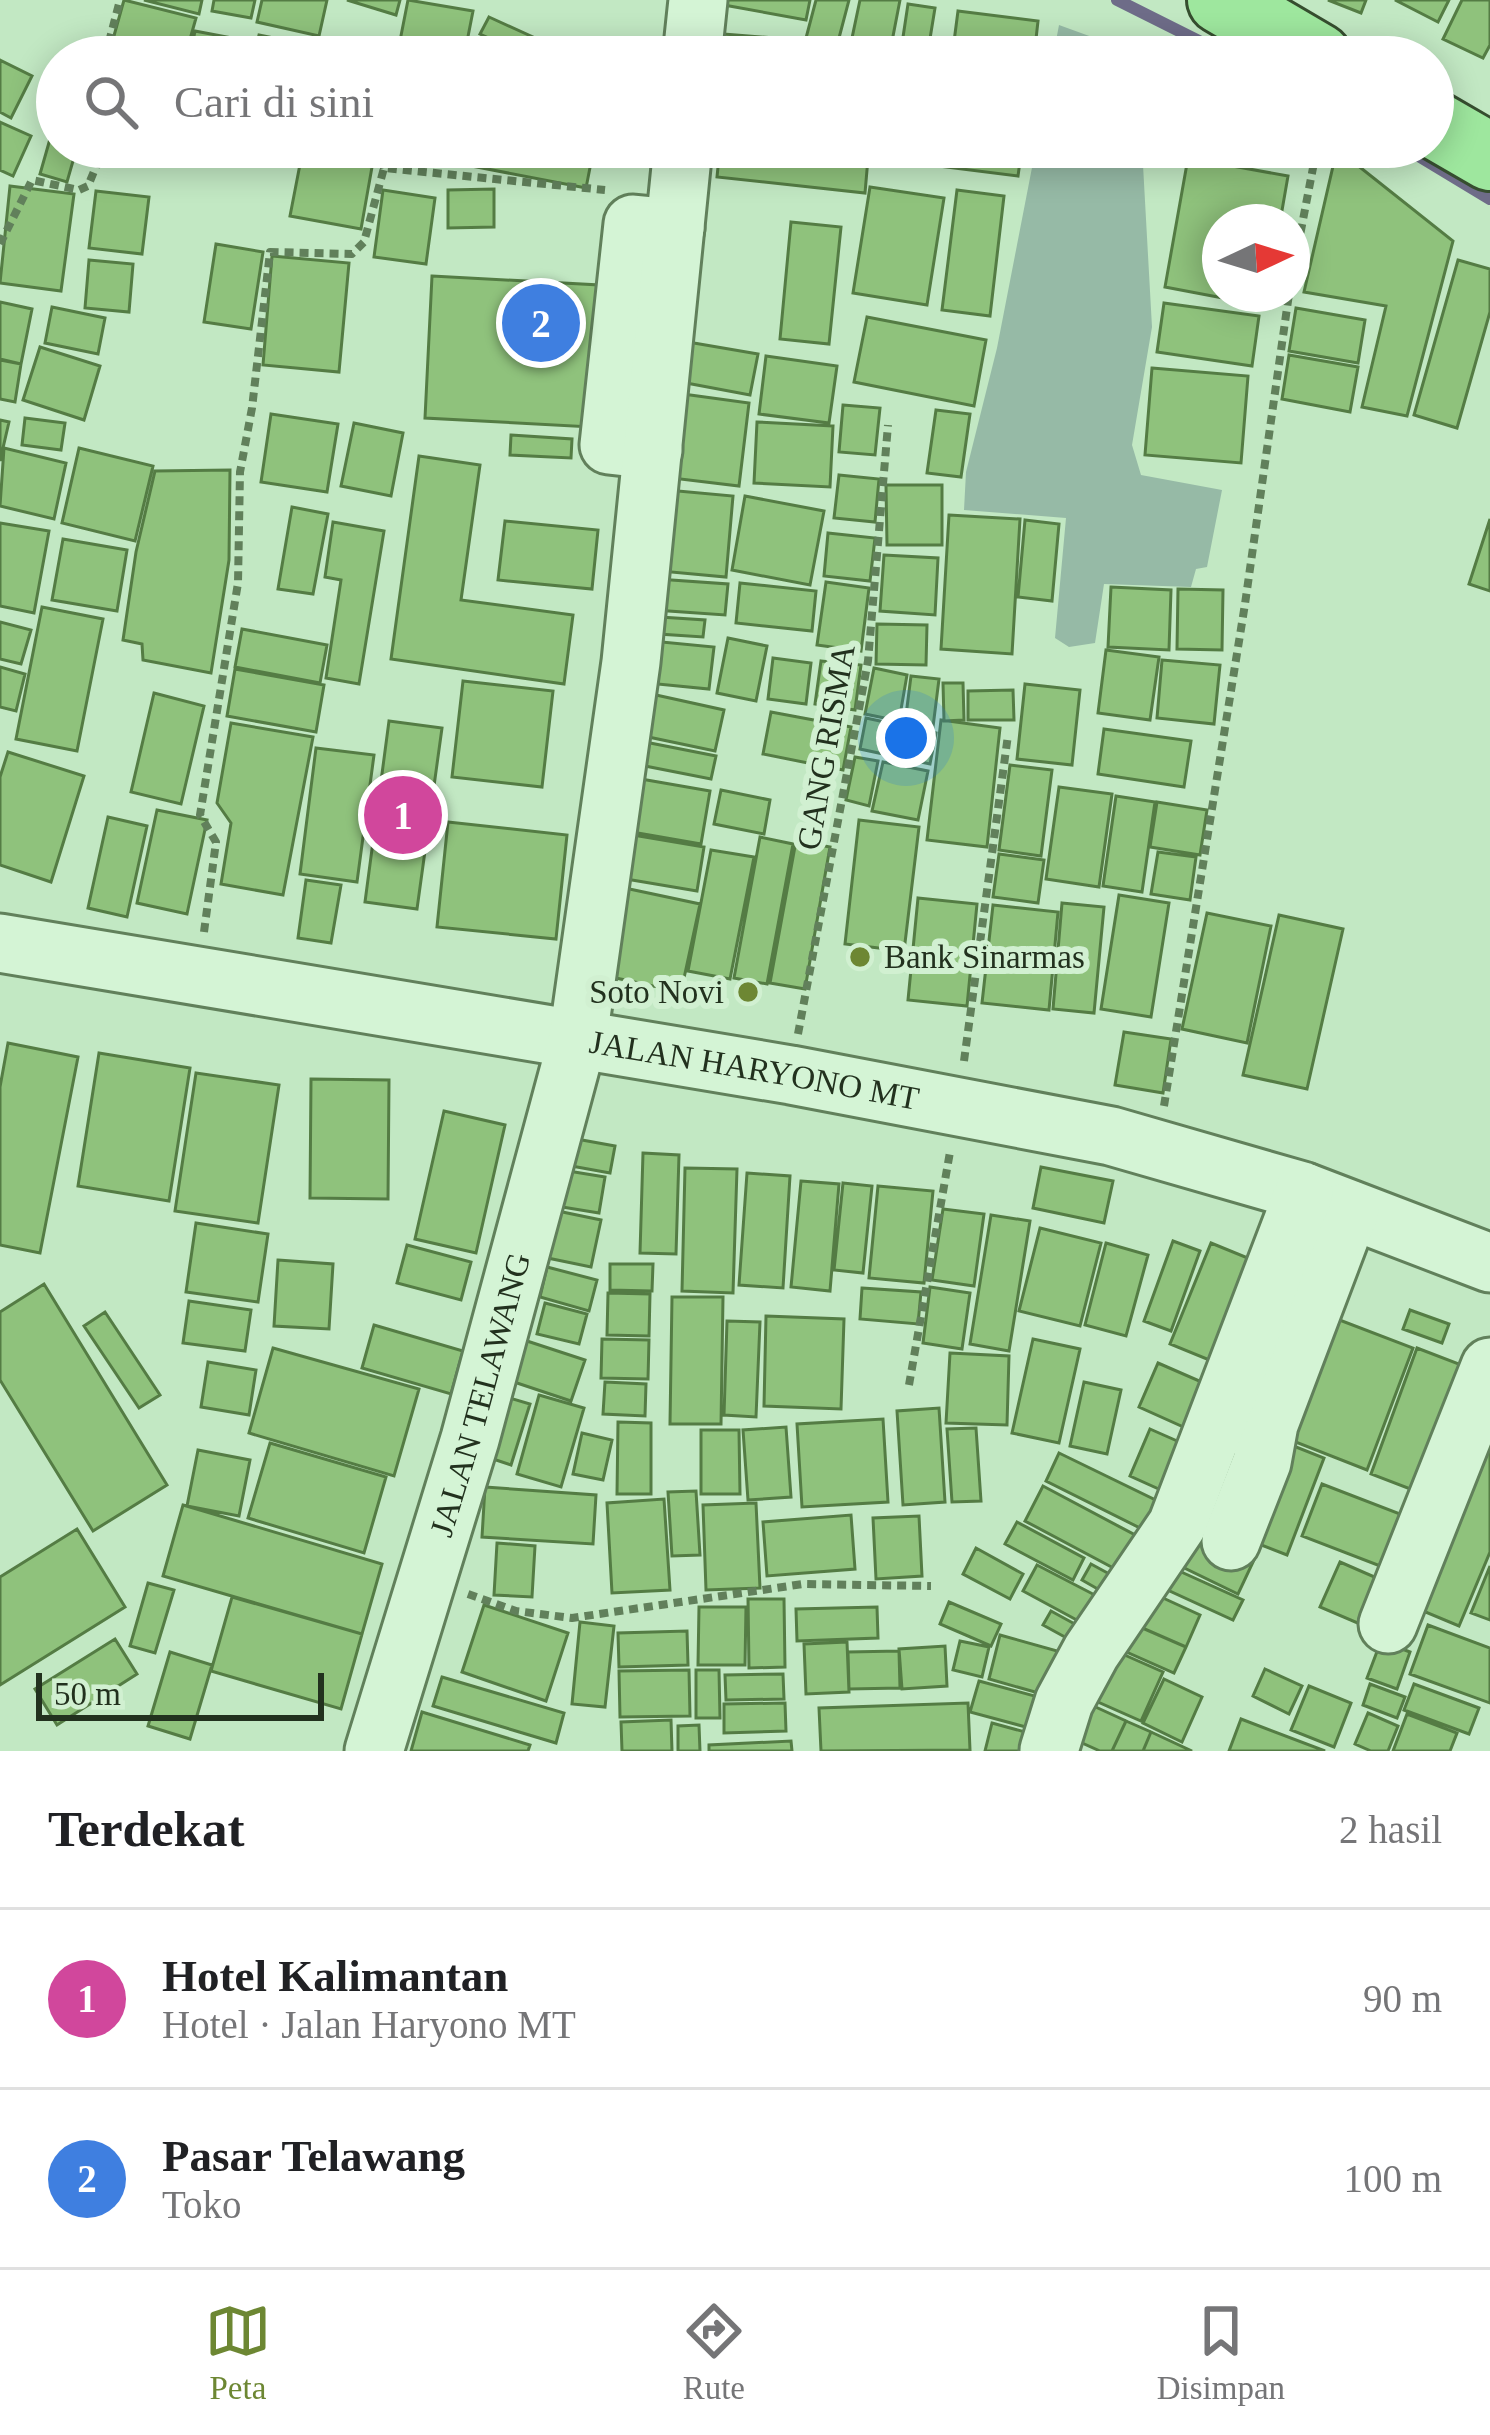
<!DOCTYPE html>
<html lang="id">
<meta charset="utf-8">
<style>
:root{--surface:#fff;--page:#f6f6f6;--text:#202124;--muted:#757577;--line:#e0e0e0;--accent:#6d8733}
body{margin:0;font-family:Georgia,serif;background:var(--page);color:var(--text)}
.compass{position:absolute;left:1202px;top:204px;width:108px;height:108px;border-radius:50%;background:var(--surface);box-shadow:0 6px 30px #0003;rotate:86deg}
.scale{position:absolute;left:36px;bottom:30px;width:288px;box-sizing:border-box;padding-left:12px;border:6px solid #22311e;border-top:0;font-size:33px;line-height:42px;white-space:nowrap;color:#22311e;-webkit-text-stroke:9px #d1f0d1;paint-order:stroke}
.you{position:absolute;left:906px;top:738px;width:42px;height:42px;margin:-30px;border:9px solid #fff;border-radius:50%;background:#1a73e8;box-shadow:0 0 0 18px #1a73e833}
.badge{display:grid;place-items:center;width:78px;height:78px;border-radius:50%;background:var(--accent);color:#fff;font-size:39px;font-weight:700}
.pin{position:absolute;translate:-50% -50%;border:6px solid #fff;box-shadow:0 3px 12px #0006}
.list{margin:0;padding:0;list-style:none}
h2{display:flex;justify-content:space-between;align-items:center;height:156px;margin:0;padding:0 48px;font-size:51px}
h2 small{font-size:39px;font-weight:400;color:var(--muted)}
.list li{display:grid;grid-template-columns:78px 1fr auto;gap:36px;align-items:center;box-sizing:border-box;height:180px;padding:0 48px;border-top:3px solid var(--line)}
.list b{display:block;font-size:45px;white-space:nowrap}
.list p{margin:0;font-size:39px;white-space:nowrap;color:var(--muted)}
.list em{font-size:39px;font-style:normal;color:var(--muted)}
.icon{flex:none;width:66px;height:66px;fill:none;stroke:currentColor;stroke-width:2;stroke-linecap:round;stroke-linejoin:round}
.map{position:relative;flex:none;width:1490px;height:1751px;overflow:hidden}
.search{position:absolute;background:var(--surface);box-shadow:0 6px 30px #0003;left:36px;right:36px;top:36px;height:132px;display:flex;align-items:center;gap:30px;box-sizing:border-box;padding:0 42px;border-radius:66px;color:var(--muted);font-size:45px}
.sheet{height:516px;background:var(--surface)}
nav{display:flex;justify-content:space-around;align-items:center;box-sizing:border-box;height:168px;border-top:3px solid var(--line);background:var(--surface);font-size:33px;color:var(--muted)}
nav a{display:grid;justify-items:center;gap:6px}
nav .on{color:var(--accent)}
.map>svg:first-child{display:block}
.cemetery{fill:#96baa6}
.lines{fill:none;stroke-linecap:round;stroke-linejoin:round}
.stream{stroke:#6e6c88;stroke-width:12}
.building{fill:#8fc27c;stroke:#547c44;stroke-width:3}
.minor-casing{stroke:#61805b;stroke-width:63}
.major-casing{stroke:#364e2f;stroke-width:72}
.path{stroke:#61805b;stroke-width:8;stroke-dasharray:9 6;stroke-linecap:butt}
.minor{stroke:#d4f4d5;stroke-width:57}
.major{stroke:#9ee79e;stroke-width:66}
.poi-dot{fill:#6d8733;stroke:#d1f0d1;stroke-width:4.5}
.labels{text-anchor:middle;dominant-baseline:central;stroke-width:12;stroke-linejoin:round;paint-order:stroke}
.street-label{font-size:33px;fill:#22311e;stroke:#d1f0d1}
.poi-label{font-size:33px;fill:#22311e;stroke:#d1f0d1;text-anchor:start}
</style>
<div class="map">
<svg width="1490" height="1751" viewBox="0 0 1490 1751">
<rect width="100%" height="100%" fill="#c2e8c3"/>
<path class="cemetery" d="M1059 25 1147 57H1053Z
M1036 147H1142L1152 327 1132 445 1141 475 1222 490 1207 567 1196 569 1191 587 1104 584 1095 643 1069 647 1055 638 1066 518 964 510 966 472 997 348Z"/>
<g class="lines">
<path class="stream" d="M1117 0 1231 57
M1404 147 1490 199"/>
</g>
<path class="building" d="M124 0 196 18 185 57H108Z
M144 0H202L199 14Z
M214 0H255L251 18 212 11Z
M262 0H327L319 36 257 22Z
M347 0H400L396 15Z
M408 0 473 11 464 57H431L398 51Z
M725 0H810L806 20 724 5Z
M816 0H849L834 57H801Z
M860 0H900L889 57H848Z
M1328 0H1366L1361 13Z
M1395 0H1449L1438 22Z
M1462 0H1490V45L1483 58 1443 39Z
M908 4 935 8 927 57H900Z
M958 11 1038 21 1034 57H952Z
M489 17 577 57H530L480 34Z
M195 31 237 39 233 57H190Z
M711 33 787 39 786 57H709Z
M259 35 308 45 306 57H254Z
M477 42 513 57H471Z
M0 60 32 76 11 118 0 112Z
M0 122 31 136 13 176 0 170Z
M54 125 57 147H77L67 182 40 174Z
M386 147H447L444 161Z
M454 147H594L586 188 451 162Z
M720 147H869L865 193 717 177Z
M940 147H1022L1018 176 938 166Z
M1232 147H1275L1271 160Z
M1337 149 1453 241 1407 416 1362 407 1386 306 1304 292Z
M302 154 372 167 361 229 290 216Z
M1188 158 1288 176 1280 222H1220V294H1267L1265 306 1165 287Z
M10 186 74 194 61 291 0 283Z
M870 187 944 198 927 305 853 293Z
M494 189V227L448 228V190Z
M383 190 435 198 426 264 374 257Z
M957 190 1004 196 990 316 942 310Z
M96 191 149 197 142 254 89 248Z
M791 222 841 227 829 344 780 339Z
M216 244 263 252 251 329 204 322Z
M272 256 349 263 339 372 263 365Z
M89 260 133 264 129 312 85 308Z
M1458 260 1490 269V312L1457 428 1414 415Z
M432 276 599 285 591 427 425 418Z
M0 302 32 309 21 364 0 359Z
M1164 303 1259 316 1252 366 1157 352Z
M52 307 105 318 98 354 45 343Z
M1296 308 1365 320 1358 363 1289 351Z
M867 317 986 340 974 406 854 382Z
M688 342 758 354 750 395 681 382Z
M40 347 100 366 84 420 23 400Z
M1289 355 1358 367 1350 412 1282 399Z
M766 356 837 366 829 423 759 414Z
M0 360 21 364 15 402 0 399Z
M1152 368 1248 376 1241 463 1145 455Z
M683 394 749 403 739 486 672 478Z
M843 405 880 408 875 455 839 452Z
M936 410 970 414 961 477 927 473Z
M271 414 338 424 327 492 261 482Z
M25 418 65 423 61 450 22 445Z
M0 420 9 422 0 461Z
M757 422 833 426 830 487 754 483Z
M354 423 403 433 391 496 341 486Z
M511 435 572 439 571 458 510 455Z
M4 448 66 463 54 519 0 506Z
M79 448 153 466 135 541 62 523Z
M419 456 480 465 461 600 573 615 564 684 391 659Z
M230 470 229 560 211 673 143 660 142 644 123 640 136 552 155 471Z
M839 475 879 479 875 522 834 518Z
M886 485H942V545H887Z
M667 490 733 496 726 577 660 571Z
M745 496 824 511 810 585 732 570Z
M292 507 328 514 313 594 278 589Z
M949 515 1020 519 1012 654 941 649Z
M1490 519V591L1469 584Z
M1025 520 1059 524 1052 601 1018 597Z
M505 521 598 530 592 589 498 580Z
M333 522 384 531 359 684 326 678 341 580 325 577Z
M0 523 49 531 34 613 0 606Z
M828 533 875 538 870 581 824 576Z
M63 539 127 550 117 611 52 600Z
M884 555 938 558 935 615 880 611Z
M657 579 728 584 725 615 655 610Z
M826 582 869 588 861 651 817 645Z
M740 583 816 591 812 631 736 623Z
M1111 587 1171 590 1169 650 1108 647Z
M1178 589 1223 590 1222 650 1177 649Z
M42 607 103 619 77 751 16 739Z
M660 617 705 620 703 637 659 634Z
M0 622 31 630 21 664 0 659Z
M877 624 927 625 926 665 876 664Z
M242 629 327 645 320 683 235 667Z
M728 638 767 646 756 701 717 693Z
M641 640 714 647 709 689 637 682Z
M1106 650 1159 657 1150 720 1098 713Z
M773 658 811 663 806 704 768 699Z
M1162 660 1220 665 1214 724 1157 718Z
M821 661 861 665 855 710 815 704Z
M0 667 25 674 16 711 0 707Z
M874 668 907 675 899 721 865 714Z
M235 669 324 685 316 732 227 716Z
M911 676 939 679 933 727 905 723Z
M463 681 553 691 542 787 452 777Z
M943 683H963L964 720 944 721Z
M1025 684 1080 690 1072 765 1017 759Z
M1013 690 1014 720H968V691Z
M154 693 204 706 181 804 131 792Z
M647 693 724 710 715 751 639 735Z
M771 712 851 727 843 770 763 754Z
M866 718 936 733 930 764 860 749Z
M941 720 1000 728 987 847 927 840Z
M389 721 442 728 417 909 365 902Z
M231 723 313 737 283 895 221 884 231 823 217 803Z
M1104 729 1191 741 1184 787 1098 774Z
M640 741 716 756 711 779 635 764Z
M316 748 374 755 357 882 300 874Z
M8 752 84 776 51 882 0 865V777Z
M855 757 878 761 869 806 846 800Z
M883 762 928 771 918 820 872 811Z
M1010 765 1052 770 1041 856 999 850Z
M641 779 710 791 701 844 632 832Z
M1059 787 1112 794 1099 887 1046 879Z
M721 790 770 800 764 834 714 824Z
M1116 796 1155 802 1142 892 1103 886Z
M1157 802 1207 810 1200 855 1150 847Z
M157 810 207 820 187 914 137 903Z
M108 817 147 826 127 917 88 908Z
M859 820 919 827 904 951 845 944Z
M448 822 567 835 556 939 437 927Z
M633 835 704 847 697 891 626 879Z
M760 837 793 844 767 984 734 978Z
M796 841 830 847 805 989 770 983Z
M711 850 754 857 730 979 688 971Z
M1158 852 1196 857 1190 900 1151 894Z
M999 854 1044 860 1038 903 993 897Z
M306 880 341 885 331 943 298 938Z
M620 887 700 904 681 992 602 975Z
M1119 895 1169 903 1151 1017 1101 1009Z
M918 898 977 904 967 1006 908 1000Z
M1062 903 1104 907 1094 1013 1053 1009Z
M993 905 1058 912 1049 1010 982 1003Z
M1207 913 1271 926 1247 1043 1182 1029Z
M1279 915 1343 929 1307 1089 1243 1075Z
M1124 1032 1171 1039 1163 1093 1115 1085Z
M8 1043 78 1057 40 1253 0 1245V1087Z
M99 1053 190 1068 169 1201 78 1186Z
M196 1073 279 1085 258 1223 175 1211Z
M311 1079 389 1080 388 1199 310 1198Z
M444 1111 505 1125 476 1253 415 1239Z
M560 1136 615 1146 610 1173 555 1163Z
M643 1153 679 1155 676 1254 640 1253Z
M1041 1167 1113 1181 1104 1223 1033 1208Z
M685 1168 737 1169 733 1293 682 1291Z
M556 1169 605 1177 599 1213 550 1205Z
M747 1173 790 1176 783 1288 739 1285Z
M801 1181 839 1184 830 1291 791 1287Z
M843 1183 872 1186 863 1273 834 1270Z
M878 1186 933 1191 924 1283 869 1278Z
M548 1209 601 1220 591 1267 538 1256Z
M943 1209 984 1214 974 1286 932 1280Z
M991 1215 1030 1221 1009 1351 970 1344Z
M196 1223 268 1234 258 1302 186 1292Z
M1040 1228 1101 1243 1080 1326 1019 1311Z
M1173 1241 1200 1251 1171 1331 1144 1321Z
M1106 1243 1148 1255 1126 1336 1085 1325Z
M1211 1243 1265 1265 1224 1366 1170 1344Z
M407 1245 471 1262 461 1300 397 1283Z
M278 1260 333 1264 329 1329 274 1326Z
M610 1264H653L652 1291 610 1290Z
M547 1267 597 1280 589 1311 540 1297Z
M44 1284 167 1485 93 1531 0 1380V1312Z
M930 1287 970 1293 962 1349 923 1343Z
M862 1288 921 1292 918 1324 860 1319Z
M608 1293 650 1294 649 1336 607 1335Z
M672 1297H723L721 1424H670Z
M189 1301 251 1310 245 1351 183 1343Z
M545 1303 587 1314 579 1344 537 1334Z
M1410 1310 1449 1324 1442 1343 1403 1329Z
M1316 1311 1413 1348 1367 1470 1270 1432Z
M105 1312 160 1395 139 1408 84 1326Z
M766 1316 844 1319 841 1409 764 1406Z
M727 1321 760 1322 756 1417 724 1415Z
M374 1325 463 1351 451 1394 362 1368Z
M602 1339 649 1340 648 1379 601 1378Z
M1033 1339 1080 1349 1059 1443 1012 1433Z
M527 1341 585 1360 571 1401 514 1382Z
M273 1348 419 1389 394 1476 249 1433Z
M1417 1348 1472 1369 1426 1495 1371 1474Z
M950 1353 1009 1356 1007 1425 946 1423Z
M208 1362 256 1370 249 1415 201 1407Z
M1158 1363 1227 1393 1208 1438 1139 1407Z
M605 1382 646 1384 645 1416 603 1414Z
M1084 1382 1121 1390 1107 1454 1070 1446Z
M539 1395 584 1408 561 1487 517 1474Z
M503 1396 530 1404 511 1465 484 1456Z
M939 1408 945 1502 903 1505 897 1411Z
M1490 1413V1552L1459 1626 1411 1606Z
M883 1419 888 1502 802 1507 797 1424Z
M618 1422 651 1423V1494H617Z
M786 1427 791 1497 748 1500 743 1430Z
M976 1428 981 1501 952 1502 947 1429Z
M1150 1429 1202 1452 1181 1499 1130 1476Z
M701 1430H739L740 1494H701Z
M582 1433 612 1440 603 1480 573 1474Z
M1276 1439 1324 1458 1287 1555 1238 1536Z
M270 1443 386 1477 364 1553 248 1518Z
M198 1450 250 1460 239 1516 187 1506Z
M1059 1453 1176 1510 1162 1539 1046 1481Z
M1322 1484 1421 1522 1401 1574 1302 1536Z
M1043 1486 1137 1536 1119 1571 1025 1521Z
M485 1487 596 1495 593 1544 482 1537Z
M696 1491 700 1555 672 1556 668 1492Z
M664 1499 670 1590 612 1593 607 1503Z
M756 1503 760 1588 706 1590 703 1505Z
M183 1505 382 1564 362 1634 163 1576Z
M851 1515 855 1569 767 1576 763 1522Z
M919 1516 922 1576 876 1579 873 1518Z
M1017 1522 1084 1558 1073 1580 1005 1544Z
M1183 1526 1254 1560 1238 1594 1168 1560Z
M77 1529 125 1607 0 1685V1577Z
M497 1543 535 1546 532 1597 494 1595Z
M976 1548 1023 1574 1010 1599 963 1574Z
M1157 1561 1243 1600 1233 1620 1148 1581Z
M1340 1562 1393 1585 1374 1630 1320 1607Z
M1091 1564 1126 1583 1117 1600 1082 1580Z
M1037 1565 1114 1605 1099 1632 1023 1591Z
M1490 1566V1620L1471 1613Z
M148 1583 174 1590 155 1653 130 1646Z
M1139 1587 1200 1615 1186 1647 1124 1620Z
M232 1597 362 1634 341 1709 211 1671Z
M748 1599H784L785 1667 749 1668Z
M949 1602 1001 1624 991 1646 940 1624Z
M484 1605 568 1633 546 1701 462 1672Z
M699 1607H746L745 1665H698Z
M877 1607 878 1638 797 1641 796 1609Z
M1051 1611 1082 1628 1074 1642 1043 1625Z
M1124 1620 1186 1647 1174 1673 1113 1646Z
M580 1622 614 1626 605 1707 572 1704Z
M1428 1625 1490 1648V1703L1410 1674Z
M687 1631 688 1665 619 1667 618 1633Z
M1000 1635 1068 1654 1056 1698 989 1679Z
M115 1639 137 1674 57 1725 35 1689Z
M960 1641 989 1647 982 1677 953 1670Z
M1381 1641 1410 1652 1397 1689 1367 1678Z
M847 1642 849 1692 806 1694 804 1644Z
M945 1646 947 1686 902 1689 899 1649Z
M1111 1649 1163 1672 1141 1721 1089 1698Z
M899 1651 900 1688 849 1689 848 1652Z
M170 1652 212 1665 190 1739 148 1726Z
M1265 1669 1302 1686 1289 1714 1253 1696Z
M689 1670 690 1716 620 1717 619 1671Z
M696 1670H719L720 1718H696Z
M783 1674 784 1699 726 1700 725 1675Z
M442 1677 564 1713 556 1743 433 1706Z
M1164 1679 1202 1697 1182 1742 1143 1723Z
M979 1681 1057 1702 1048 1733 970 1712Z
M1370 1684 1405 1697 1397 1718 1363 1705Z
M1414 1684 1479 1708 1469 1734 1404 1710Z
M1309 1686 1351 1703 1334 1747 1291 1730Z
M1076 1698 1126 1721 1112 1751H1100L1060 1733Z
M785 1703 786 1731 724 1733V1704Z
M968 1703 970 1750 821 1751 819 1708Z
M422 1712 530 1745 528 1751H411Z
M1368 1713 1398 1726 1388 1751H1371L1355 1744Z
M1407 1714 1457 1733 1450 1751H1393Z
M1241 1719 1325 1751H1229Z
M671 1720 672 1751H622L621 1722Z
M1126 1721 1151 1732 1143 1751H1112Z
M992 1723 1047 1738 1044 1751H985Z
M699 1725 700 1751H678V1726Z
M1151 1732 1192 1751H1143Z
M791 1741 792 1751H709V1745Z"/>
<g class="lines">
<g class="minor-casing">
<g id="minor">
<path d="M692 57 698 0"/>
<path d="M653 450 609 445 633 224 675 228"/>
<path id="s1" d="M0 943 791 1075 1111 1136 1302 1191 1490 1263"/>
<path d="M1231 1541 1262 1462 1269 1424 1350 1210"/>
<path d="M1388 1624 1490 1367"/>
<path d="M1049 1750 1064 1702 1091 1652 1177 1525 1304 1192"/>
<path id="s2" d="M374 1751 470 1439 578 1038 631 662 683 147"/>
</g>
</g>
<g class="major-casing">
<path id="major" d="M1221 0 1318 57
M1433 124 1490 157"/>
</g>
<path class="path" d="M105 57 120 0
M377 147 384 168
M0 244 32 180 79 190 88 186 100 157 151 164 174 147
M1292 277 1317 147
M204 932 216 842 200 815 238 583 240 472 252 408 270 252 352 254 364 242 384 168 605 190
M798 1034 868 661 888 425
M964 1061 1008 735
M1164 1106 1245 604 1289 294
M909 1385 950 1152
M468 1594 516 1611 572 1618 803 1584 931 1586"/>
<use href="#minor" class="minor"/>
<use href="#major" class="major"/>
</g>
<g class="poi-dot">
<circle cx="860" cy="957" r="12"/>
<circle cx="748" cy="992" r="12"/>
</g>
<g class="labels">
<g class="street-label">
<text transform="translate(826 747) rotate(-80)">GANG RISMA</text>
<text stroke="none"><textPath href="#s1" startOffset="765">JALAN HARYONO MT</textPath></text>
<text stroke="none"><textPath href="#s2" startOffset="372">JALAN TELAWANG</textPath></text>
</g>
<g class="poi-label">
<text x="884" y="957">Bank Sinarmas</text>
<text x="724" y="992" text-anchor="end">Soto Novi</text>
</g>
</g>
</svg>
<svg class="compass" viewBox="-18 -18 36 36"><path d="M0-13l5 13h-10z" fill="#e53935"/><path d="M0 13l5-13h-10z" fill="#757577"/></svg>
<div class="scale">50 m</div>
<div class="you"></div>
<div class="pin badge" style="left:403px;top:815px;background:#d1479c">1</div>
<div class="pin badge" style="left:541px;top:323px;background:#3f7fe0">2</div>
<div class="search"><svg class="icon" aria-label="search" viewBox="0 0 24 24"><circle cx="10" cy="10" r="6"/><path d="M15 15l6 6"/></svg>Cari di sini</div>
</div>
<section class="sheet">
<h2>Terdekat<small>2 hasil</small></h2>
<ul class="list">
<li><span class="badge" style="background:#d1479c">1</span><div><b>Hotel Kalimantan</b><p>Hotel · Jalan Haryono MT</p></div><em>90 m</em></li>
<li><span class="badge" style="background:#3f7fe0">2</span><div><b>Pasar Telawang</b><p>Toko</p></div><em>100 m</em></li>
</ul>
</section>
<nav>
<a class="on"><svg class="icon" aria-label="map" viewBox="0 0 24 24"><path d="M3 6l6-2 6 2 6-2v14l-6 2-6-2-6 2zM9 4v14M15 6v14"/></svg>Peta</a>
<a><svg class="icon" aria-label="directions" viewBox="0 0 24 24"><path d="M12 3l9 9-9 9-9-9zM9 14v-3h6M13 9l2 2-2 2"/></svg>Rute</a>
<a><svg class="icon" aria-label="saved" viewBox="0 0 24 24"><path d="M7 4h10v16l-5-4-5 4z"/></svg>Disimpan</a>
</nav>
